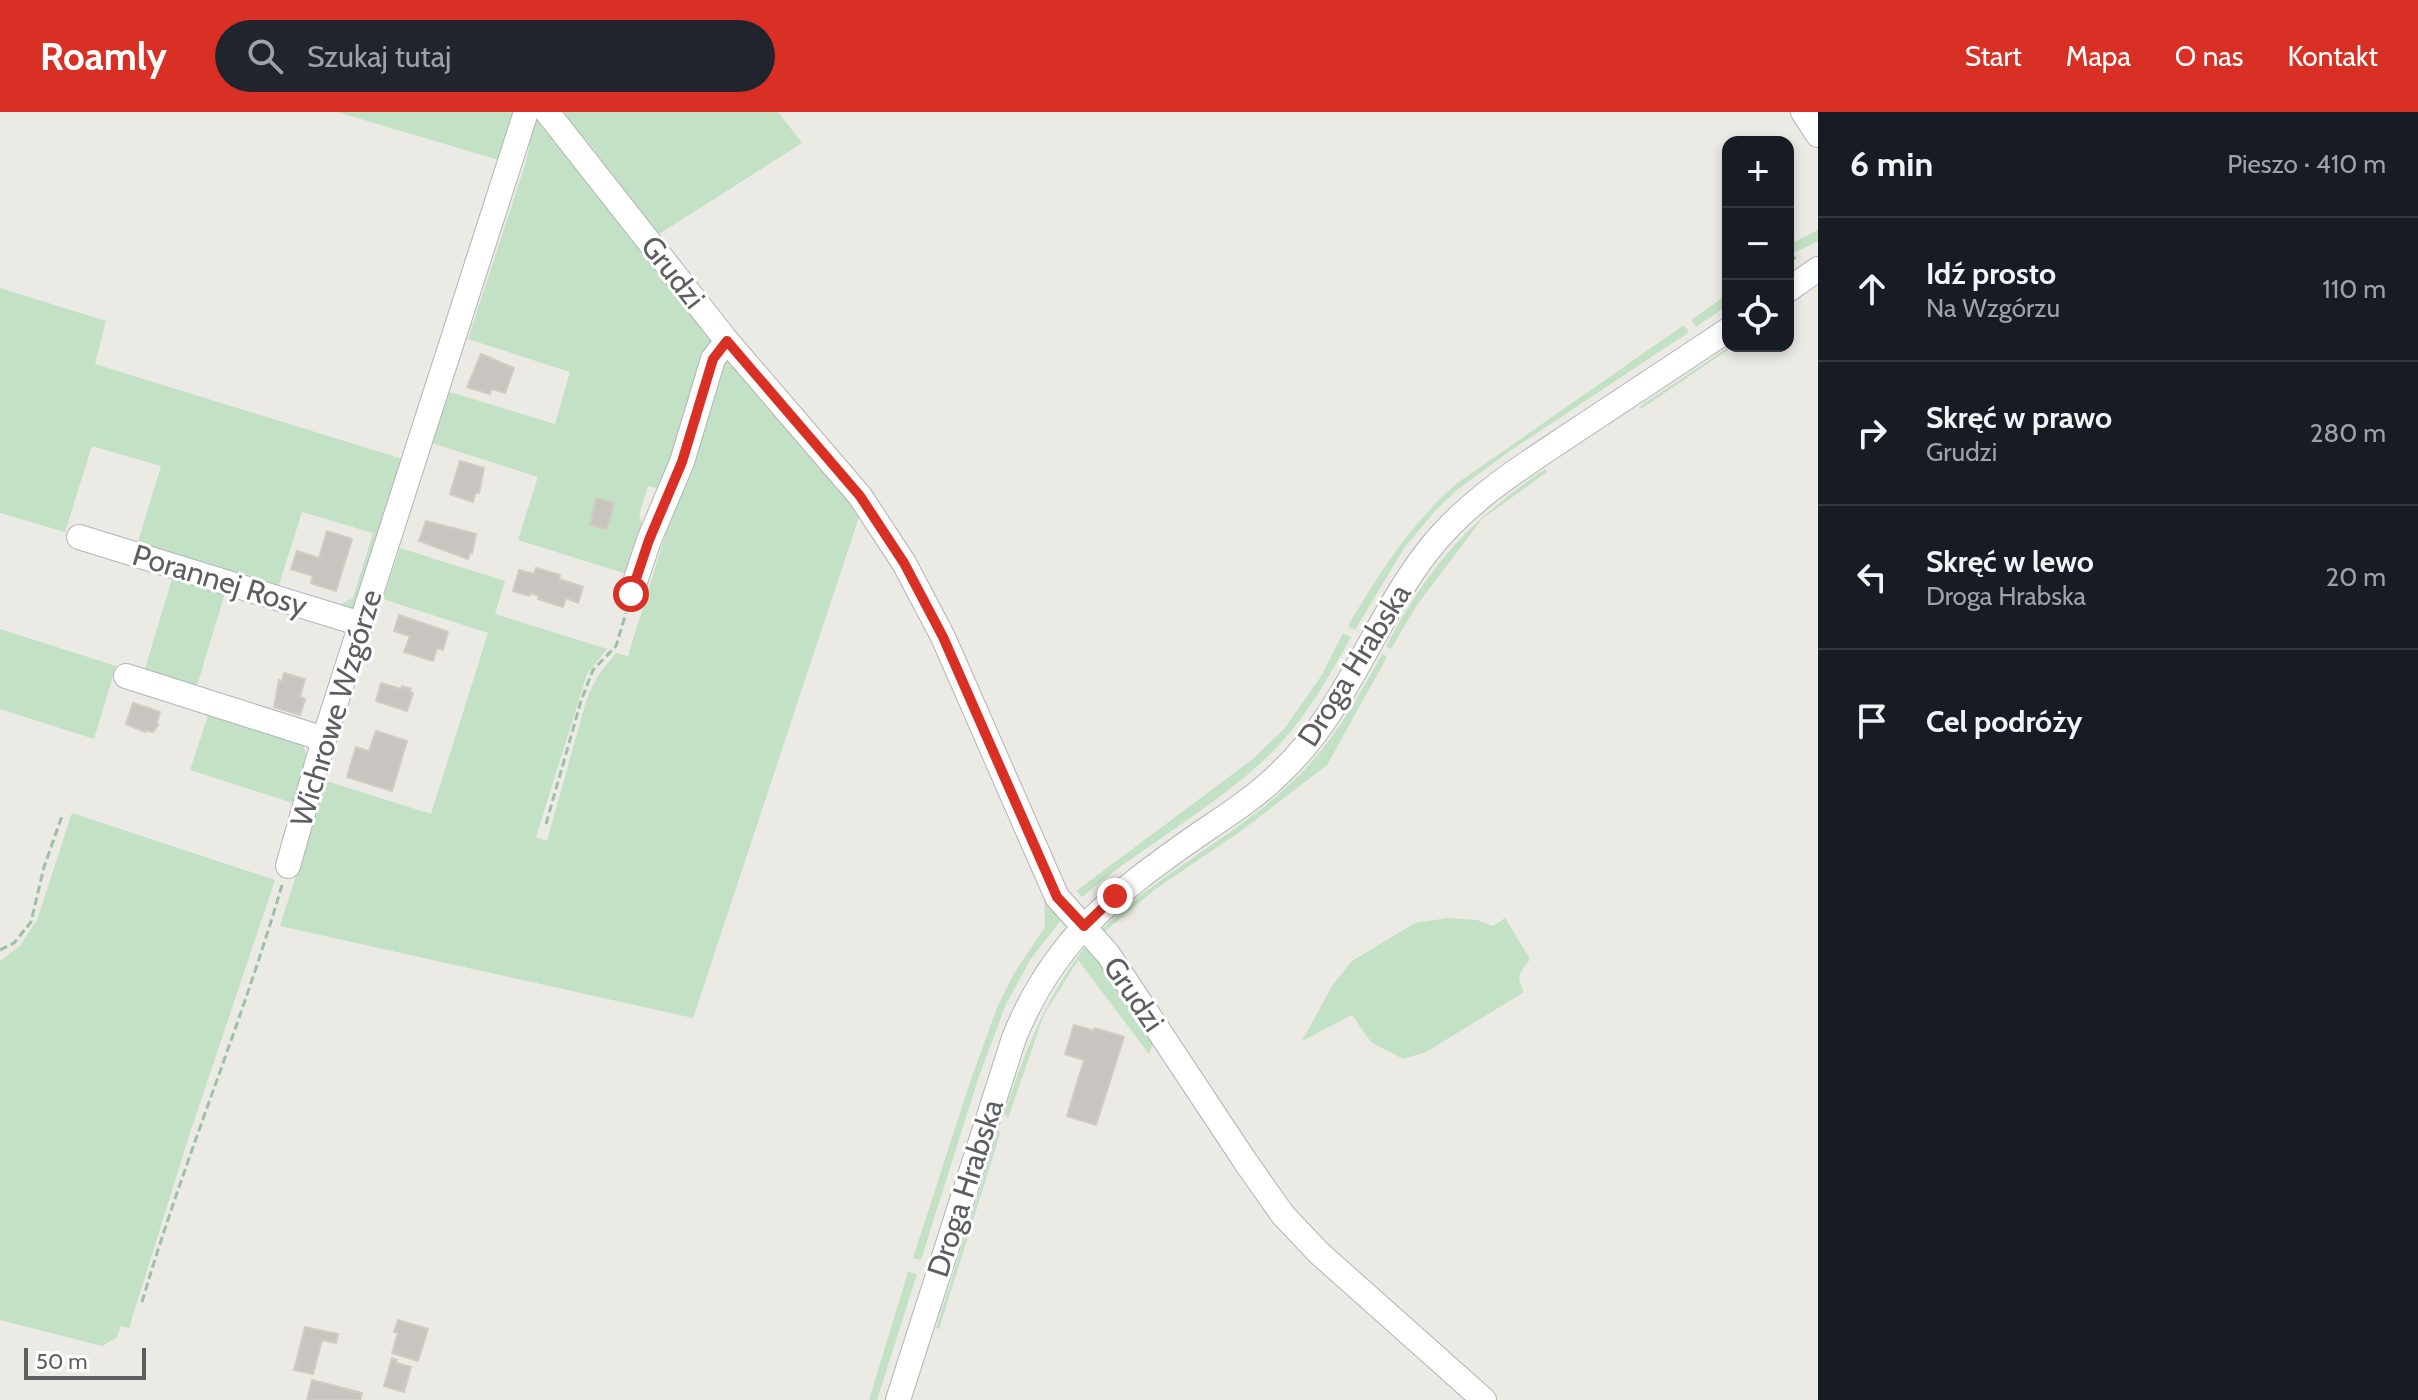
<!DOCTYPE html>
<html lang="pl">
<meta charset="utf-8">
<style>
:root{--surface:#171b24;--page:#20242c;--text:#f1f3f6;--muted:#9ea1a6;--line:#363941;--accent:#d93025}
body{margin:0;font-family:Cabin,sans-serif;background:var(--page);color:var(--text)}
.controls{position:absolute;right:24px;top:24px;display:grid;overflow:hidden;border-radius:16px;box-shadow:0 4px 12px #0003}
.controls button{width:72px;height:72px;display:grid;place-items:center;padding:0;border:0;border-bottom:2px solid var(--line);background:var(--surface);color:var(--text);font:40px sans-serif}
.scale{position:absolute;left:24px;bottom:20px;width:122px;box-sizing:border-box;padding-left:8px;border:4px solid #5c5e62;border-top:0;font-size:22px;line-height:28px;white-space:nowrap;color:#5c5e62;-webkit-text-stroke:6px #fff;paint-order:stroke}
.stop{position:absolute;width:24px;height:24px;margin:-18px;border:6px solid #d93025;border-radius:50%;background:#fff}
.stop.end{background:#d93025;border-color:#fff;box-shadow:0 2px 8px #0008}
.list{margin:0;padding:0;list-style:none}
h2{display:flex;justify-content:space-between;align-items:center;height:104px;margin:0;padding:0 32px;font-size:34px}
h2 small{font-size:26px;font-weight:400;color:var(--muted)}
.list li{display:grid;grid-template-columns:52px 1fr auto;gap:24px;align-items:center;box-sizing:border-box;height:144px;padding:0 32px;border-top:2px solid var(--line)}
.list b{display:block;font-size:30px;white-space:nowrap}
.list p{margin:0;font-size:26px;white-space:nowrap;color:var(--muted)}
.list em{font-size:26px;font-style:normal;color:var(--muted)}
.icon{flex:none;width:44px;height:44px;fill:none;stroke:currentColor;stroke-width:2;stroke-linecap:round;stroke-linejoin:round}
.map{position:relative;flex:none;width:1818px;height:1288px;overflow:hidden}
header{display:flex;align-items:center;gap:48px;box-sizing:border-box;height:112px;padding:0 40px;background:var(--accent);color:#fff}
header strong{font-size:38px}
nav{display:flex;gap:44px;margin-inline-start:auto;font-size:28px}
.search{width:560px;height:72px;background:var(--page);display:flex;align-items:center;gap:20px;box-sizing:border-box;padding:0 28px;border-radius:44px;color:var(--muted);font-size:30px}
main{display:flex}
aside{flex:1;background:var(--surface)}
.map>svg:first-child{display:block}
.green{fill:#c3e1c4}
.building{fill:#c8c5c0;stroke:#d0ccc3;stroke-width:2}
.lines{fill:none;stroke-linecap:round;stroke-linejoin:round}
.minor-casing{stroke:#b1b3b7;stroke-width:26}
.path{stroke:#9dc1a8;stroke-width:3;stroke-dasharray:8 4;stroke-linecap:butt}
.minor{stroke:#fff;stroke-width:24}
.route{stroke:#d93025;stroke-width:10}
.labels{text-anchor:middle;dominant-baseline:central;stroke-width:6;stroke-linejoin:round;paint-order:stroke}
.street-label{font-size:30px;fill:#5c5e62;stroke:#fff}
</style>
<header>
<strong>Roamly</strong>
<div class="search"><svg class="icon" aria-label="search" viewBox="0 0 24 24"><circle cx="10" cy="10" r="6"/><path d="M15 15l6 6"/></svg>Szukaj tutaj</div>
<nav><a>Start</a><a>Mapa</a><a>O nas</a><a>Kontakt</a></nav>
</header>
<main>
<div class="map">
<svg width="1818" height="1288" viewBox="0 0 1818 1288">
<rect width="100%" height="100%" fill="#eceae4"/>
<path class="green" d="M337 0H518L502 49Z
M561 0H778L802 31 656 124 591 34Z
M544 6 717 226 660 377 648 374 639 403 644 416 630 463 518 428 538 365 432 331 450 280 555 312 570 260 468 227 525 53 535 7Z
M1818 118V129L1788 144V133Z
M0 176 106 209 95 252 409 349 352 500 338 494 353 486 373 421 302 400 278 476 137 433 161 354 92 334 65 420 0 401Z
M1728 182V193L1696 215 1691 208Z
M1684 213 1689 220 1507 341 1457 378 1436 398 1404 436 1355 518 1348 514C1379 461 1410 413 1456 372Z
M1730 234H1734L1641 297 1639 295Z
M727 239 861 399 693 906 280 814 326 669 431 702 488 521 383 487 400 436 505 469 495 502 607 537 587 562 536 725 547 729 587 586 597 565 616 541 628 544 718 250Z
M1545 357 1547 360 1482 407 1417 493 1391 537 1386 534C1431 451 1467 411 1545 357Z
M173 464 225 481 195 580 143 563Z
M0 517 116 554 94 627 0 597Z
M1343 521 1351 525C1330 563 1309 600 1280 632 1222 693 1145 731 1082 785L1076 779 1253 647 1284 617 1322 563Z
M1382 542 1387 545 1327 653 1241 719 1157 776 1104 820 1103 816C1160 760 1233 726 1291 671 1331 634 1356 589 1382 542Z
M210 597 300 626 312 655 299 693 190 658Z
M72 701 275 768 190 1021 129 1216 121 1214 116 1226 102 1234 0 1208V849L20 834 37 808Z
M1044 781 1064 804 1030 848 1006 892 978 967 921 1148 913 1146 970 970 998 893 1013 863 1045 815Z
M1448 806 1477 808 1493 814 1505 806 1530 847C1520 863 1515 861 1524 880L1426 940 1403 947 1371 930 1352 903 1302 929 1332 874 1352 849 1415 811Z
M1066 814 1064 824 930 1150 1007 911 1035 856Z
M1084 836 1095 839 1154 928 1149 942 1078 848 1044 903 1008 1006 1004 1002C1025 939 1044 889 1084 836Z
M1001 1019 939 1217 936 1216 998 1020Z
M908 1160 917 1162 877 1288H869Z"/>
<path class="building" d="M481 242 514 256 505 281 492 277 490 282 467 275Z
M460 349 484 356 479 381 476 380 473 390 450 382Z
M596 386 614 391 607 417 590 413Z
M426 409 476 422 472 441 470 440 468 447 419 429Z
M327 419 352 427 336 479 311 471 313 464 291 457 297 439 319 446Z
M536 456 560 463 559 467 583 475 578 491 566 486 563 495 538 487 539 484 530 481 529 484 513 479 519 458 534 462Z
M399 503 448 520 443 538 437 536 433 549 404 540 410 524 394 519Z
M284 561 305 567 300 585 305 587 300 603 274 595 279 568 282 569Z
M381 571 401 577 402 574 411 577 410 580 413 581 407 599 376 589Z
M133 591 160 600 157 610 158 613 153 620 145 618V620L126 612Z
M376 619 407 629 392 679 347 665 356 635 369 639Z
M1074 913 1094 919 1095 916 1124 925 1096 1013 1067 1004 1084 948 1065 942Z
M398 1208 428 1217 418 1249 392 1241 398 1221 394 1220Z
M305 1215 338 1222 336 1231 322 1228 313 1262 294 1258Z
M392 1246 397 1248 396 1251 411 1255 404 1280 384 1274Z
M312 1268 362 1281 360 1288H307Z"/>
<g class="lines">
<g class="minor-casing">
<path id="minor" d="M547 0 727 229 860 384 904 451 943 525 1057 785 1108 842 1245 1049 1283 1103 1319 1141 1484 1288
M1803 0 1818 23
M1788 178 1818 157
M79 425 361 512
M631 482 649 428 682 350 713 247 727 229
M126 564 324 627
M288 754 324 627 526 0
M898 1288 1014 926C1054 827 1114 782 1198 723 1226 704 1256 685 1280 661 1346 599 1373 510 1427 440 1467 388 1523 354 1577 318 1627 285 1678 251 1728 218"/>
</g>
<path class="path" d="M1788 147 1800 145
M546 712 581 589 593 558 616 534 626 501
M0 838 14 831 31 810 44 755 62 704
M142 1190C183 1050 241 914 282 773"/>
<use href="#minor" class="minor"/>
</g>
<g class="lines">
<path class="route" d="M631 482 649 428 682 350 713 247 727 229 860 384 904 451 943 525 1057 785 1084 814 1115 784"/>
</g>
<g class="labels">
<g class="street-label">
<text transform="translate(673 160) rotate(52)">Grudzi</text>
<text transform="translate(220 468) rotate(17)">Porannej Rosy</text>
<text transform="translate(1354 553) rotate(-58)">Droga Hrabska</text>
<text transform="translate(336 596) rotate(-73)">Wichrowe Wzgórze</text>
<text transform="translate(1134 882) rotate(56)">Grudzi</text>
<text transform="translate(965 1076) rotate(-72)">Droga Hrabska</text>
</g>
</g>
</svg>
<div class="controls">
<button>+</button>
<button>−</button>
<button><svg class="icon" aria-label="locate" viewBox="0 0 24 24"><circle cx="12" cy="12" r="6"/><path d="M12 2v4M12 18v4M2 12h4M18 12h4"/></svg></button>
</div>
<div class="scale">50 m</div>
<div class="stop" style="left:631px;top:482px"></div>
<div class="stop end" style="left:1115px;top:784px"></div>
</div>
<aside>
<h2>6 min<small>Pieszo · 410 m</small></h2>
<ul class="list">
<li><svg class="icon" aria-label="ahead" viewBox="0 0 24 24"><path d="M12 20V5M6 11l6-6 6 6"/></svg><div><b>Idź prosto</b><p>Na Wzgórzu</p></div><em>110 m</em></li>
<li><svg class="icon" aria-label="right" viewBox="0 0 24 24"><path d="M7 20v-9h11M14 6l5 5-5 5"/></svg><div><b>Skręć w prawo</b><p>Grudzi</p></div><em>280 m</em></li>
<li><svg class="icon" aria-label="left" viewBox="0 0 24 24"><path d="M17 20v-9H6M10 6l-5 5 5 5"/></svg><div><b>Skręć w lewo</b><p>Droga Hrabska</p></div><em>20 m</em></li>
<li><svg class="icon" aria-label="arrive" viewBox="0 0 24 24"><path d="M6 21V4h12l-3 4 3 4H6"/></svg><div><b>Cel podróży</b></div></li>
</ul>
</aside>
</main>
